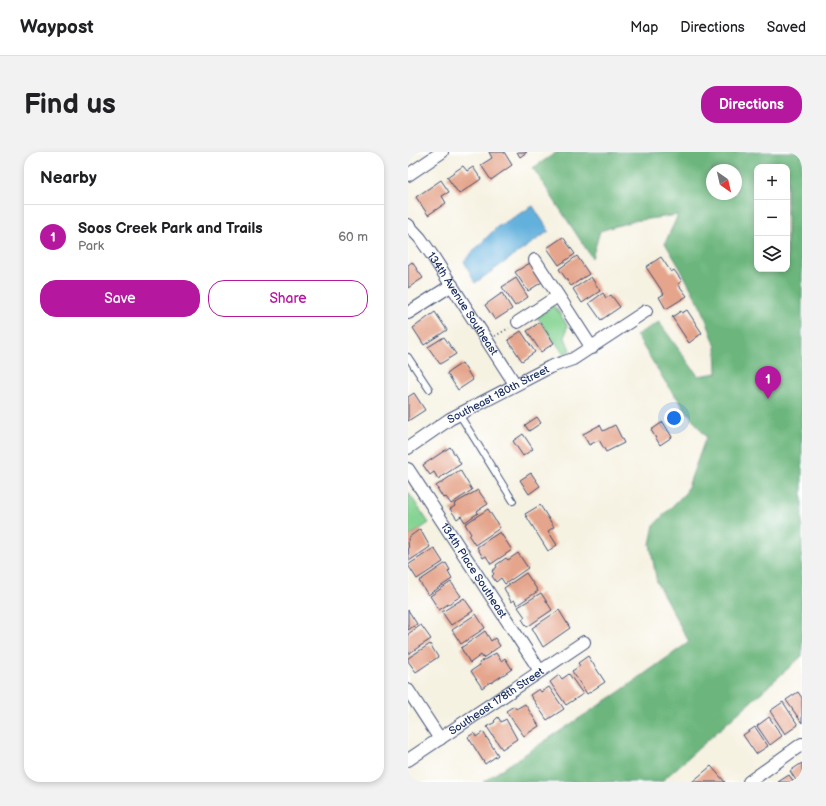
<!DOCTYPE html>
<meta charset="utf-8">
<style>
:root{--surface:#fff;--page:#f2f2f2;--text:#202124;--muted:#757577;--line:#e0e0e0;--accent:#b5179e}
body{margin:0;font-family:"Balsamiq Sans",sans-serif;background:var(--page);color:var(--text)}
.controls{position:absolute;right:12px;top:12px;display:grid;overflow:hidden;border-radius:8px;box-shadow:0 2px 6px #0003}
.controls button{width:36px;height:36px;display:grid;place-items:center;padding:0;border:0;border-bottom:1px solid var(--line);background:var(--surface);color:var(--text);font:20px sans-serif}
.compass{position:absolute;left:298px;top:12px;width:36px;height:36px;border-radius:50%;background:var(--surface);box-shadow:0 2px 6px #0003;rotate:146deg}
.you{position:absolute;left:266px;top:266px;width:14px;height:14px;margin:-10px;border:3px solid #fff;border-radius:50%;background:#1a73e8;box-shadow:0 0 0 6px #1a73e833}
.badge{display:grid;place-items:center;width:26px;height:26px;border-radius:50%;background:var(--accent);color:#fff;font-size:13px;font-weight:700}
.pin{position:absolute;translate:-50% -33px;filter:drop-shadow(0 1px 2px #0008)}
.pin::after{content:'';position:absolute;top:21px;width:14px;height:12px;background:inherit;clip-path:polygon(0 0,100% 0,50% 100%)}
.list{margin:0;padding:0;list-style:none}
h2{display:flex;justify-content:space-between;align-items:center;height:52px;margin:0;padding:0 16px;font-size:17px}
h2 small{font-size:13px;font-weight:400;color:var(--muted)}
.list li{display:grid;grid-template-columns:26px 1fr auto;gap:12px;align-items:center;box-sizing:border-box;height:64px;padding:0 16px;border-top:1px solid var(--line)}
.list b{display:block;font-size:15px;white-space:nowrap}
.list p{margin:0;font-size:13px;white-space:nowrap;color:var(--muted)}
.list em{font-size:13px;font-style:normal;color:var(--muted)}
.actions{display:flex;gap:8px;padding:12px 16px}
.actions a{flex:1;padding:9px 0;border:1px solid var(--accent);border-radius:16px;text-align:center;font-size:14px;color:var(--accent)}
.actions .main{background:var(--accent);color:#fff}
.icon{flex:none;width:22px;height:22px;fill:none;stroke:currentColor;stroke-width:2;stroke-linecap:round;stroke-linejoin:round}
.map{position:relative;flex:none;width:394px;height:630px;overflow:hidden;border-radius:16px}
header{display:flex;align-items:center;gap:24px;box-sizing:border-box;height:56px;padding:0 20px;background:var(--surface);border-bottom:1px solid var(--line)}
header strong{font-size:19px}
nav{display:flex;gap:22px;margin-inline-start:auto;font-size:14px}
.intro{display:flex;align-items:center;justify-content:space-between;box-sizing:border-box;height:96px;padding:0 24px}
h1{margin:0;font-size:28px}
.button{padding:10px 18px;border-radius:16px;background:var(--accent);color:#fff;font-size:14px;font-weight:700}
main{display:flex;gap:24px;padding:0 24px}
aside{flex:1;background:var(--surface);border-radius:16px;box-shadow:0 2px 6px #0003}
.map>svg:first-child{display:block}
.green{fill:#86d493;stroke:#508278}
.forest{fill:#6cb67d;stroke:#44726e;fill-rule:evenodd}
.water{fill:#62b0dc;stroke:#3e709d}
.building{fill:#e5a58c}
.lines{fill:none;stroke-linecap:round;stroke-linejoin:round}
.lane-casing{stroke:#3c4c72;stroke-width:8}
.street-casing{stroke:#3c4c72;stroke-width:14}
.path{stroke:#3c4c72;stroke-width:2;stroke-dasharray:1 3;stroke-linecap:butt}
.lane{stroke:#fff;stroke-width:6}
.street{stroke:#fff;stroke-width:12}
.labels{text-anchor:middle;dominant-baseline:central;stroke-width:3;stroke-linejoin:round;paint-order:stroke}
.street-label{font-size:11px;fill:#1b2f5e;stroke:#fff}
</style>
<header>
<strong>Waypost</strong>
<nav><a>Map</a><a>Directions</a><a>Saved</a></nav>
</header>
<div class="intro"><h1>Find us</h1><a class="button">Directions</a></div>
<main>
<aside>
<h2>Nearby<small></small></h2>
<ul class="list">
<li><span class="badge">1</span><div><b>Soos Creek Park and Trails</b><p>Park</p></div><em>60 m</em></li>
</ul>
<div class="actions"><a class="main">Save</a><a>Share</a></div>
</aside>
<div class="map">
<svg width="394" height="630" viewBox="0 0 394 630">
<rect width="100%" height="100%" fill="#fff"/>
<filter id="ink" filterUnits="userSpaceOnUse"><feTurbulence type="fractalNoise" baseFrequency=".025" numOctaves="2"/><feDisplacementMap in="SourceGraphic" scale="8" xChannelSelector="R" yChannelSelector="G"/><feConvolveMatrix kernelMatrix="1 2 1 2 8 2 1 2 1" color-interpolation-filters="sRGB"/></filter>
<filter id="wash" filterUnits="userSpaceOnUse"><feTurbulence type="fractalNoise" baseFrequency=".012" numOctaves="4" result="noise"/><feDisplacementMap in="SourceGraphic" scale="16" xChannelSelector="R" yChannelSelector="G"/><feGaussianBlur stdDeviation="0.9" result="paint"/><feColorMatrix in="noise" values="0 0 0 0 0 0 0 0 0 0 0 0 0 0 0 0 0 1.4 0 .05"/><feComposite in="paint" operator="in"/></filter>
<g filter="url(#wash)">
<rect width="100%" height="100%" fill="#f6f2e2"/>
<path class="green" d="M145 154 148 156 159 173 157 186 162 198 156 202 129 165Z
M0 340 21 371 0 385Z"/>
<path class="forest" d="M149 0H394V504L253 630H75L211 540 281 490 249 431 242 392 246 373 278 340 298 285 258 231 228 183 251 170 290 224 309 221 308 195 295 159 272 116 257 91 270 63 225 69 192 79 184 106 125 16ZM349 15H379V117H349ZM304 18H328V42H304Z"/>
<path class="water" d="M125 54 141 79 67 131 56 109 89 75Z"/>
<g id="blocks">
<path class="building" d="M81 0H96L104 13 83 28 73 13 84 6Z
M109 0H119L112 5Z
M55 14 59 19 65 15 73 27 51 42 39 25Z
M33 28 41 40 34 44 38 51 20 63 8 45Z
M155 85 167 102 151 113 139 96Z
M169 104 181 122 163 134 151 117Z
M253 105 263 120 266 118 274 129 270 132 279 144 258 157 251 145 256 142 238 115Z
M4 110 15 126 0 136V113Z
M122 111 134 130 120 139 107 120Z
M183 125 192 139 174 151 165 137Z
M108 126 120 145 107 154 94 135Z
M94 141 104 157 87 168 77 153Z
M195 141 198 146 203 143 212 155 193 168 181 151Z
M279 158 294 181 281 191 264 165 273 159 274 161Z
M27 160 39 178 16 193 5 176Z
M132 170 146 191 133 200 119 179Z
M113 179 127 200 114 209 100 188Z
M36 185 48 202 32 212 20 195Z
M54 211 65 228 50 238 39 221Z
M6 241 17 258 0 269V245Z
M129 265 133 271 121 279 117 273Z
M255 270 264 285 252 293 243 278Z
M192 273 195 279 207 273 216 291 198 300 191 288 181 293 175 282Z
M115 282 125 297 115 304 105 289Z
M42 295 53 312 30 327 26 320 22 323 15 313Z
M52 318 64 338 43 352 38 345 35 346 28 334Z
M123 321 132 334 121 342 112 328Z
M70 338 80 352 69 359 70 361 57 370 53 364 49 367 42 357 47 354 46 352Z
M132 353 146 375 140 379 149 393 140 399 117 362Z
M80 357 92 376 67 393 61 384 63 382 57 372Z
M12 377 22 395 1 409 0 386Z
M92 380 104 398 83 412 78 404 75 406 69 395Z
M26 396 35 410 9 427 0 413Z
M110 401 120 416 97 432 93 426 88 430 84 424 86 422 84 419 89 415 88 413 98 406 100 408Z
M38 411 42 418 40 420 44 427 20 443 11 429Z
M118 421 130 439 109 453 106 448 103 450 96 436Z
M43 430 53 444 31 458 22 444Z
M133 441 144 458 119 475 114 467 117 465 110 455Z
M56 446 65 459 43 473 34 460Z
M0 458 9 472 0 478Z
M151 458 162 476 135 495 124 476Z
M68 462 77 476 53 492 44 478Z
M13 473 23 487 0 502V482Z
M77 479 83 489 87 486 92 494 75 506 73 503 62 511 53 496Z
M22 492 30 505 8 520 0 509V506Z
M88 501 93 509 97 506 104 517 83 531 82 530 74 536 63 519 72 513 71 511Z
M180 504 197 530 179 542 164 519 172 514 170 511Z
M161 522 175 542 158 553 142 530 151 523 154 527Z
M141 535 156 557 139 568 122 543 131 537 133 540Z
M390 540 394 546V571L378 548Z
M375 550 390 573 377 582 362 559Z
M117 552 131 574 116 584 98 559 106 554 108 557Z
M90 565 93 570 98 567 109 587 94 597 79 575 87 570 86 569Z
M361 565 374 584 362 593 349 574Z
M347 575 360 594 348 602 335 583Z
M75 580 90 603 77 612 60 585 66 581 68 585Z
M394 611V630H389L382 619Z
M303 614 317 630H284Z
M381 623 386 630H370Z"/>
</g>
</g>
<g filter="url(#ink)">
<use href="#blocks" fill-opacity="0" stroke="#3c4c72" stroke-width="1"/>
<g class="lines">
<g class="lane-casing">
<path id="lane" d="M0 205 21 237
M51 262 105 349"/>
</g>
<g class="street-casing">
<g id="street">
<path d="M0 23 34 0"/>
<path id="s1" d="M0 73 12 86 24 103 107 232"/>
<path d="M127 108 184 196"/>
<path d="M0 161 44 133"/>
<path d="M110 170 150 144"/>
<path id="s2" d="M0 296 42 267 142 215 165 207 238 159"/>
<path id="s3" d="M0 317 132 519"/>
<path d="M0 538 32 587"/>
<path id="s4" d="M0 608 176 490"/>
<path d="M341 630 394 592"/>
</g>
</g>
<path class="path" d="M87 184 101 176"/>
<use href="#lane" class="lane"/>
<use href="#street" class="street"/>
</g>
</g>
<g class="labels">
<g class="street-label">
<text stroke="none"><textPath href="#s1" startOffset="96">134th Avenue Southeast</textPath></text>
<text stroke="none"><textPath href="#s2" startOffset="105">Southeast 180th Street</textPath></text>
<text stroke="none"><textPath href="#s3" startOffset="121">134th Place Southeast</textPath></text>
<text stroke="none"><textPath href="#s4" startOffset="106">Southeast 178th Street</textPath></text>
</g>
</g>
</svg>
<div class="controls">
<button>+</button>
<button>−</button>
<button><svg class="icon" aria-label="layers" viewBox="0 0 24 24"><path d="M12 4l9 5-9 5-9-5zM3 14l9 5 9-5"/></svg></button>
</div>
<svg class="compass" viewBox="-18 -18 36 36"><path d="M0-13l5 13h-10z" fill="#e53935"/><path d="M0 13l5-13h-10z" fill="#757577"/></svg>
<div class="you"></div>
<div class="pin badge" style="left:360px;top:247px">1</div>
</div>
</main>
